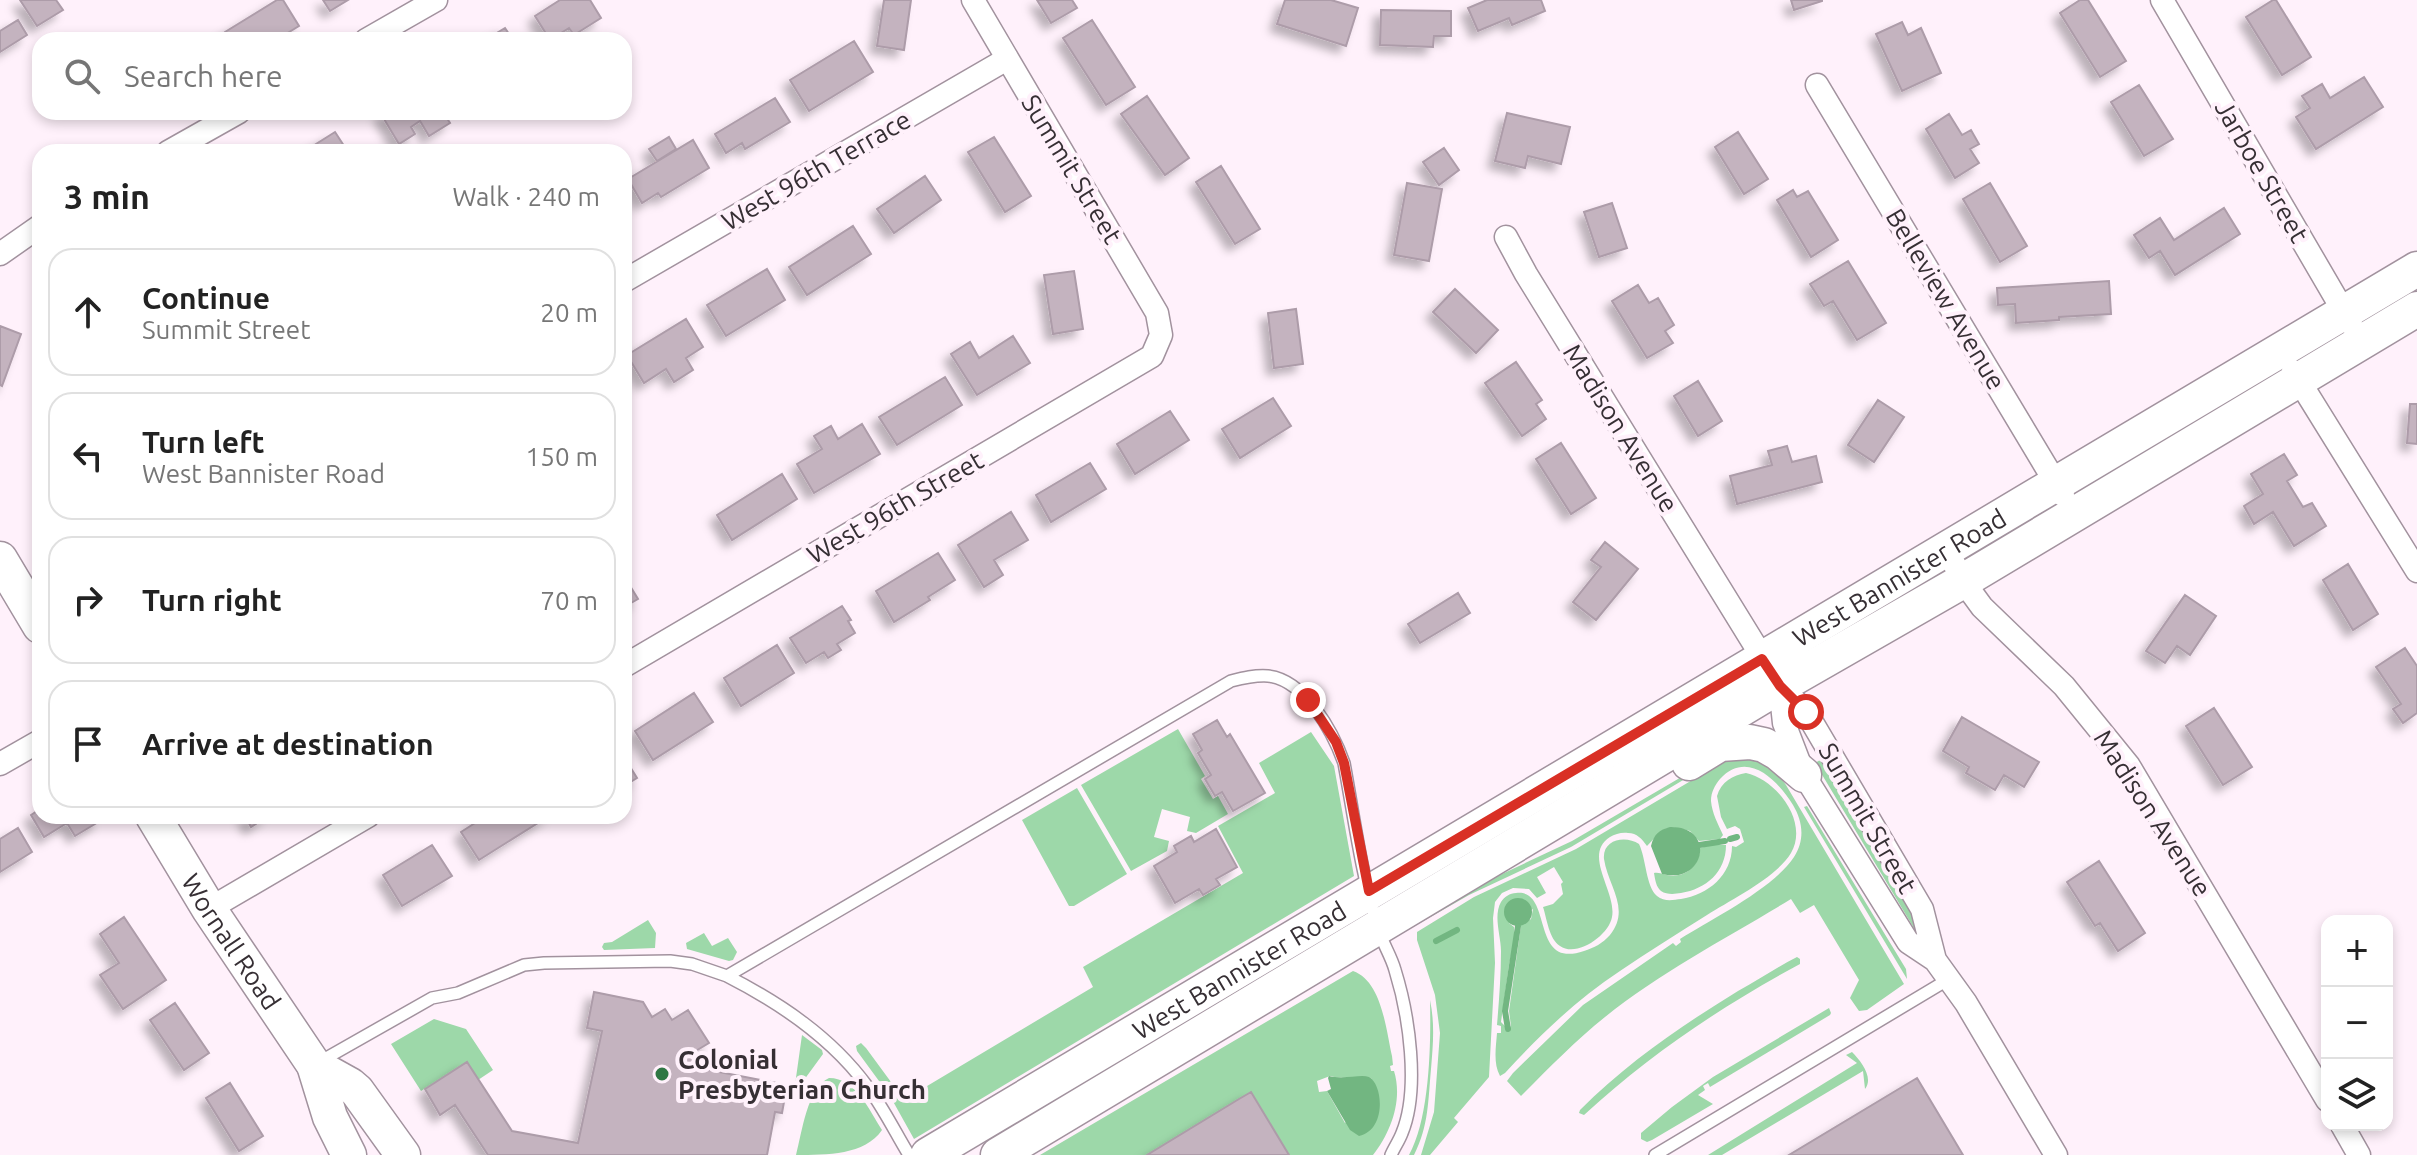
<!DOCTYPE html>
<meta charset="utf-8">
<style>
:root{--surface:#fff;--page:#f2f2f2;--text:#222;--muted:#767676;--line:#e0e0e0}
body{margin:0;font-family:Ubuntu,sans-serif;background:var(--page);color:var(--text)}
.controls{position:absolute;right:24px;bottom:24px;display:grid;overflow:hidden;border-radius:16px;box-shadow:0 4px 12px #0003}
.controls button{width:72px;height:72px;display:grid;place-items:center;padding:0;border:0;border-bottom:2px solid var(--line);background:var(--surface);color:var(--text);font:40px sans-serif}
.stop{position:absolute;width:24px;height:24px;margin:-18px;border:6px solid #d93025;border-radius:50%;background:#fff}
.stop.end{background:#d93025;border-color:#fff;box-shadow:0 2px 8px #0008}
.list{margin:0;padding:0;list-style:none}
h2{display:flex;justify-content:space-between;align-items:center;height:104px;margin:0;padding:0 32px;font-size:34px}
h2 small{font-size:26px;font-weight:400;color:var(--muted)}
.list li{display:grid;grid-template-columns:52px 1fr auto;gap:24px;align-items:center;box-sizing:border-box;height:128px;margin:0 16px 16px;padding:0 16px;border:2px solid var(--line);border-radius:24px}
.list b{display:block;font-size:30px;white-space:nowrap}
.list p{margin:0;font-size:26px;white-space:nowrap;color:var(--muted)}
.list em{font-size:26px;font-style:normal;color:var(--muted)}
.icon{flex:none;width:44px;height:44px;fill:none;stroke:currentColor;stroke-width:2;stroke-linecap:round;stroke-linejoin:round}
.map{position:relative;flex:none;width:2417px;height:1155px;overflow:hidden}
.search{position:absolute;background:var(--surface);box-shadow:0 4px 12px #0003;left:32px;top:32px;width:600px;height:88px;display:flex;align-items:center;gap:20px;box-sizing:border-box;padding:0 28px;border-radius:24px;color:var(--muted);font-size:30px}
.panel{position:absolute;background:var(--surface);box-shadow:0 4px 12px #0003;left:32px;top:144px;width:600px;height:680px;border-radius:24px}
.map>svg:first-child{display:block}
.green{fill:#9dd8a9;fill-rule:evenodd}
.water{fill:#72b681}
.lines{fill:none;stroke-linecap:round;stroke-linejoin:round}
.stream{stroke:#72b681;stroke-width:6}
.building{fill:#c4b3bf;stroke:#ad9ca9;stroke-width:2;filter:url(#shadow)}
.lane-casing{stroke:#a2929e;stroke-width:14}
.street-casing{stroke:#a2929e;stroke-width:25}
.primary-casing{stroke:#a2929e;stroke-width:37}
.lane{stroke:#fff;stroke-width:11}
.street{stroke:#fff;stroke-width:22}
.primary{stroke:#fff;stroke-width:34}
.route{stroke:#d93025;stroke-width:10}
.poi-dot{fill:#2f7744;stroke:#fff1fb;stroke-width:3}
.labels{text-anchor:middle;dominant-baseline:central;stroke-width:8;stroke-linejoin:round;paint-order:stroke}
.street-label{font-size:26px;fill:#362f34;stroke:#fff1fb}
.poi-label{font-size:26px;font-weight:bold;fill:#362f34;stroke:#fff1fb;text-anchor:start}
</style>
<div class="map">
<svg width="2417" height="1155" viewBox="0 0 2417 1155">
<defs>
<filter id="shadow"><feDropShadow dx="-7" dy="7" stdDeviation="4" flood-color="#0004"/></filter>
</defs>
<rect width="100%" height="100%" fill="#fff1fb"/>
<path class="green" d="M1178 729 1205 776 1201 779 1213 799 1218 796 1228 814 1196 833 1187 831 1190 817 1162 809 1154 837 1169 841 1167 851 1131 871 1081 785Z
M1311 732 1334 766 1354 876 914 1139 890 1096 857 1051 856 1046 861 1043 866 1048 902 1097 907 1098 1093 987 1083 967 1243 873 1218 826 1275 793 1259 763Z
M1719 755 1715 761 1571 847 1469 895 1413 927 1470 889 1572 841Z
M1739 758C1760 760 1774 768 1786 785L1904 984 1867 1010 1859 1011 1850 998 1859 980 1814 905 1800 913 1791 899C1729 937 1662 971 1605 1017 1575 1041 1548 1069 1521 1096L1507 1081 1513 1073 1583 1005 1673 943 1676 946 1681 942 1680 939C1712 919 1774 888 1794 857 1805 840 1803 822 1793 805 1778 781 1748 749 1720 779 1715 785 1711 792 1711 801 1712 813 1718 824 1723 835L1720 839 1699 841 1690 831C1664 824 1664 828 1647 846 1642 839 1637 833 1628 833 1622 832 1615 834 1610 837 1582 855 1617 892 1612 917 1609 935 1577 958 1560 946 1549 939 1547 919 1543 907L1553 904 1563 894 1561 884 1563 882 1554 867 1537 877 1546 893 1537 898 1529 889 1513 888 1502 893 1495 902 1493 918 1495 963 1489 1077 1454 1118 1458 1122 1430 1155H1421L1434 1112 1440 1033 1435 995 1417 940V932L1474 897 1576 849 1721 763Z
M1820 760 1911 913 1918 935 1815 763Z
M1746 773C1777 780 1809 822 1791 853 1776 878 1732 899 1707 915 1678 933 1648 952 1620 971 1576 1000 1540 1035 1505 1073L1500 1076C1493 1063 1496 1047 1497 1033H1501V1026L1497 1025C1499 1001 1501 976 1501 951 1501 936 1493 916 1501 902 1504 897 1510 893 1516 893 1554 888 1529 970 1584 951 1594 948 1603 943 1610 935 1631 909 1608 886 1604 859 1602 839 1626 835 1639 844 1646 858 1646 887 1657 896 1664 902 1673 900 1681 899 1708 895 1732 875 1732 846L1736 847 1744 842 1740 829 1735 826 1727 829 1721 817 1717 796C1721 782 1733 775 1746 773ZM1533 909 1531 919 1521 925 1509 1011 1511 1026 1508 1029 1501 1022 1509 965 1514 942V927L1509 923Z
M1077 788 1127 874 1074 906H1069L1022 820Z
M1807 806 1906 969 1907 979 1804 807Z
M1712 845H1726C1726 872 1706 889 1681 893 1675 894 1667 895 1661 891 1656 887 1655 879 1654 873 1658 872 1662 874 1667 875 1685 879 1700 865 1700 848Z
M648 920 656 933 655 948 604 950 602 947 604 943 612 942Z
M704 933 712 946 728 938 737 952 733 960 729 961 687 949 686 943Z
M1797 957 1800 959V964C1722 1006 1649 1055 1584 1115L1579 1113 1580 1110C1628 1062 1681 1026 1738 991 1758 980 1777 967 1797 957Z
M1353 971C1382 981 1386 1030 1392 1056L1393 1065 1390 1066 1391 1071H1394C1403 1100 1391 1132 1373 1155H1289L1251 1092 1147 1155H1040ZM1330 1076C1344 1080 1357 1075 1371 1078L1377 1089 1345 1123 1327 1091 1319 1092 1317 1081Z
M1430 1000C1435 1024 1433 1045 1431 1069 1428 1101 1429 1125 1414 1155H1409C1430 1117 1431 1043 1430 1000Z
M1829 1008 1831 1013 1830 1015 1710 1087 1708 1083 1703 1086 1705 1090 1698 1095 1713 1104 1652 1140 1647 1142 1641 1139V1133L1672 1107 1713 1077Z
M434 1019 466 1029 493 1070 478 1080 467 1062 421 1091 391 1044Z
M802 1035 822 1050 823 1054 804 1080 795 1100 793 1099Z
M1852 1052C1861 1061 1874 1078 1865 1089L1863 1071 1722 1155H1708L1857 1063 1846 1055Z
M829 1078C856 1078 869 1110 882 1130 865 1155 827 1155 796 1155 802 1133 807 1088 829 1078Z"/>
<path class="water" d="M1670 827C1717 826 1705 885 1662 874L1651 846C1654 834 1659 830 1670 827Z
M1504 912a14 14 0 1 1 28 0a14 14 0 1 1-28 0Z
M1329 1076C1344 1080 1360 1074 1369 1077 1383 1084 1387 1130 1359 1136L1350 1130 1327 1091 1331 1089 1328 1078Z"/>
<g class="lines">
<path class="stream" d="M1730 839 1737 837
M1693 846 1725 841
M1436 941 1457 930
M1508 1029 1505 1011 1518 926"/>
</g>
<path class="building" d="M20 0H56L63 10 37 26Z
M277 0H283L299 26 276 40H230L225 32Z
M323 0H348L330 11Z
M560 0H590L601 18 574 35 569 28 550 40 535 16Z
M884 0H911L904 50 877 46Z
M1037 0H1072L1077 8 1051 23Z
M1285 0H1331L1358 8 1346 46 1277 24Z
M1487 0H1541L1545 11 1512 25 1509 18 1478 31 1468 8Z
M1791 0H1822V1L1794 10Z
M2080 0H2088L2126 61 2100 77 2060 13Z
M2273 0H2276L2311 57 2282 75 2246 17Z
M1381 10 1451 11V36H1434L1433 47 1380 45Z
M18 20 27 35 0 52V31Z
M1092 20 1135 87 1106 105 1063 38Z
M1902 22 1908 35 1921 28 1941 73 1902 91 1876 34Z
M505 28 513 40H485Z
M854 41 873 72 809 111 790 80Z
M2364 77 2383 107 2316 149 2296 117 2310 108 2302 96 2322 84 2330 98Z
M2139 85 2173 139 2144 156 2111 102Z
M1147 96 1189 158 1165 175 1121 114Z
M775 98 790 122 745 149 742 143 726 153 715 134Z
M385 112H443L450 123 429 136 420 121 411 127 415 134 399 144 381 114Z
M1507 113 1570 127 1561 164 1528 156 1525 168 1495 161Z
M1949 114 1962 135 1971 130 1979 144 1970 149 1979 163 1955 178 1926 129Z
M335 132 348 152H306L305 151Z
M1738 132 1768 179 1744 194 1715 147Z
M669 137 676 149 657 161 649 149Z
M994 137 1031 196 1005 212 968 152Z
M693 140 709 168 661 197 658 193 642 203 628 179Z
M1444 148 1459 170 1439 185 1423 162Z
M1221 166 1260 229 1235 244 1196 182Z
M925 176 941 200 894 233 877 209Z
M1407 183 1442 189 1429 261 1394 255Z
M1990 183 2027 246 2000 262 1963 199Z
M1793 190 1797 197 1808 191 1838 240 1811 257 1777 200Z
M1612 203 1627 248 1599 257 1584 212Z
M2224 208 2240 234 2175 275 2160 251 2149 258 2134 235 2160 218 2174 240Z
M853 226 871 254 807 295 789 267Z
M1848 261 1886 323 1857 340 1833 301 1824 306 1810 284Z
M767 269 785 300 726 336 707 305Z
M1074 271 1083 329 1053 334 1044 275Z
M2109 281 2111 314 2059 317V320L2016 323 2015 304 1998 305 1997 288Z
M1638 285 1649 303 1658 298 1674 325 1665 331 1673 343 1647 358 1612 301Z
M1455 289 1498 330 1476 353 1433 312Z
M1296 309 1303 364 1274 368 1268 313Z
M686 319 703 347 686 358 693 370 674 382 666 369 644 383 627 355Z
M0 326 21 334 2 386 0 385Z
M1013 336 1030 363 977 395 951 354 970 342 979 358Z
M1516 362 1542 400 1536 404 1546 419 1522 436 1485 383Z
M945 377 962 405 897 445 879 417Z
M1698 381 1722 421 1698 436 1674 396Z
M1273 398 1291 426 1240 458 1222 429Z
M1878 400 1904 417 1874 462 1848 445Z
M2410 404H2417V444L2407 443Z
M1170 411 1189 440 1135 474 1117 444Z
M862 424 880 454 814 493 797 464 822 449 814 436 831 426 838 439Z
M1561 443 1596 498 1571 514 1536 459Z
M1787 446 1792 462 1816 456 1822 482 1737 504 1730 476 1772 465 1768 451Z
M2284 454 2297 475 2287 481 2303 507 2312 503 2326 526 2294 546 2273 512 2254 524 2244 506 2263 494 2251 474Z
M1090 463 1106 489 1051 522 1036 495Z
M782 474 797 499 732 540 717 515Z
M1011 512 1028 540 994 560 1003 575 984 587 958 545Z
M1605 542 1638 569 1596 620 1573 602 1601 567 1591 560Z
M938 553 955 580 928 597 930 600 894 622 876 591Z
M2348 564 2378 614 2353 630 2323 580Z
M624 576 638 599 624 607Z
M1458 593 1470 613 1420 643 1408 624Z
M2185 595 2216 616 2190 655 2177 646 2165 663 2146 651Z
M842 606 851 620 848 621 855 633 837 644 841 650 828 658 824 652 806 663 790 638Z
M777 645 794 673 741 706 724 678Z
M2405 648 2417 666V713L2403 723 2393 709 2401 704 2376 667Z
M694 693 713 722 653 760 635 731Z
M2214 708 2252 767 2223 785 2186 726Z
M1962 717 2039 762 2024 787 2004 775 1995 790 1966 773 1969 767 1943 751Z
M1217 720 1227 737 1230 734 1265 793 1233 811 1222 792 1215 796 1205 779 1211 775 1198 753 1202 750 1193 734Z
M624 757 637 778 624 786Z
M40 809V816H97L100 821 75 836 67 823 44 837 31 815Z
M245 816H268L251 827Z
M486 816H549L479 860 461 832Z
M18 828 32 852 0 872V839Z
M1216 829 1237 867 1216 879 1220 885 1203 895 1199 889 1175 903 1154 866 1177 852 1174 846 1191 836 1194 842Z
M432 845 452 876 402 906 383 875Z
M2099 861 2145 933 2118 951 2100 923 2095 926 2067 882Z
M124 917 166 980 123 1009 100 975 119 963 100 934Z
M594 992 643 1002 652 1017 665 1009 672 1020 688 1010 709 1043 694 1052 704 1069 787 1085 782 1113 775 1112 767 1155H488L455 1105 440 1115 425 1089 467 1062 512 1131 578 1143 602 1031 587 1028Z
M175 1003 209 1053 184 1070 150 1020Z
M1917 1078 1963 1155H1789L1892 1093Z
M230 1083 263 1136 239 1151 206 1098Z
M1251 1092 1289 1155H1147L1239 1099Z"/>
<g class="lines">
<g class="lane-casing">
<path id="lane" d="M727 976C780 1003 831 1037 867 1086 883 1107 895 1132 909 1155
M321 1061 432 998 458 993 524 965 544 963 670 961 692 964 727 976 1231 681C1243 678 1255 675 1268 676 1305 680 1333 732 1344 763 1354 817 1361 872 1377 925 1381 941 1391 955 1395 970 1409 1015 1420 1089 1402 1133 1399 1141 1394 1148 1391 1155
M1655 1155 1949 979"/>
</g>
<g class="street-casing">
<path id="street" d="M2162 0 2351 324
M366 40 436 0
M1817 85 2063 495
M168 152 239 112
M1506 237 1526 274 1780 686 1784 723 1804 775 1908 942 1935 960
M0 254 40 226
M624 281 1007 59
M2293 371 2417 571
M1947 550 1963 581 1982 607 2064 686 2129 766 2327 1100
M624 666 1152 356 1161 335 1157 313 973 0
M1780 686 1806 712 1922 909 1935 960 1966 1003 2056 1155
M0 764 40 741
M209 909 368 816
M2342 1125 2359 1155"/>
</g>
<g class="primary-casing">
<g id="primary">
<path d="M0 559 40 626"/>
<path d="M1689 763 1720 744 1750 742 1764 745 1778 753 1804 775"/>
<path id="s1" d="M153 816 209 909 314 1065 330 1117 349 1155"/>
<path d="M314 1065 350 1085 357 1091 403 1155"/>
<path id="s2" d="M928 1155 2417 269"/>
<path d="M998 1155 1780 686 1963 581 2417 309"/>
</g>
</g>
<use href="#lane" class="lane"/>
<use href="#street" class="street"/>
<use href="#primary" class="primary"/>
</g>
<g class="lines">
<path class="route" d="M1308 700 1336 742 1344 763 1369 891 1762 659 1780 686 1806 712"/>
</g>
<circle class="poi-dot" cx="662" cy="1074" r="8"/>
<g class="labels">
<g class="street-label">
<text transform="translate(1072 169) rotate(59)">Summit Street</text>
<text transform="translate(816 170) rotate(-30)">West 96th Terrace</text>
<text transform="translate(2262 171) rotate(60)">Jarboe Street</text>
<text transform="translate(1946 299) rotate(59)">Belleview Avenue</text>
<text transform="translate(1621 428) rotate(58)">Madison Avenue</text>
<text transform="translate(895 507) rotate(-30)">West 96th Street</text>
<text stroke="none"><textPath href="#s2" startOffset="1130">West Bannister Road</textPath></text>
<text transform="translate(2153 813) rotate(57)">Madison Avenue</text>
<text transform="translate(1868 818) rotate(60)">Summit Street</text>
<text stroke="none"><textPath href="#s1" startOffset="148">Wornall Road</textPath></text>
<text stroke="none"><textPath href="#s2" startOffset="362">West Bannister Road</textPath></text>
</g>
<g class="poi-label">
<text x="678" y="1059">Colonial<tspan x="678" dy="30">Presbyterian Church</tspan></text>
</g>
</g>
</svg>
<div class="controls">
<button>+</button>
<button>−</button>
<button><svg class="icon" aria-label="layers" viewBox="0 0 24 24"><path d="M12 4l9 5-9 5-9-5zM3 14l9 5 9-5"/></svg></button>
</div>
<div class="stop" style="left:1806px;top:712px"></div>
<div class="stop end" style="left:1308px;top:700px"></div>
<div class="search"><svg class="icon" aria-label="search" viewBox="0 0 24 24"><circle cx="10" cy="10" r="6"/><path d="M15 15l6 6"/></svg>Search here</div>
<section class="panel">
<h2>3 min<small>Walk · 240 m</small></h2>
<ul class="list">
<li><svg class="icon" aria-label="ahead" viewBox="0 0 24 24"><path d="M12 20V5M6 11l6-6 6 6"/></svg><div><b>Continue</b><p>Summit Street</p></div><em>20 m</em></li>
<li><svg class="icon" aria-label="left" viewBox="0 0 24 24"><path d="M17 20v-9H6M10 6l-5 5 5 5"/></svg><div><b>Turn left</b><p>West Bannister Road</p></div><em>150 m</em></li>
<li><svg class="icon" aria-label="right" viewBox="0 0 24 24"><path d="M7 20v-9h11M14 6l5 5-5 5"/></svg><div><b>Turn right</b></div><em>70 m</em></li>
<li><svg class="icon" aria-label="arrive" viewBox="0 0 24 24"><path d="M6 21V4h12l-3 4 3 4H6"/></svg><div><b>Arrive at destination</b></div></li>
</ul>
</section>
</div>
